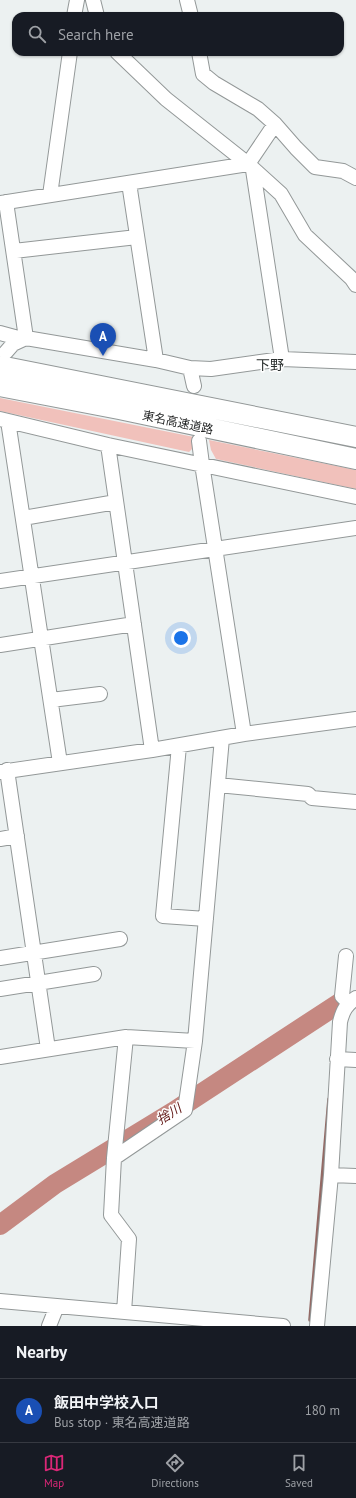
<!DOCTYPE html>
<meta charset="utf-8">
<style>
:root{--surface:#171b24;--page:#242831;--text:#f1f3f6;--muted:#9ea1a6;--line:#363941;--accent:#db2777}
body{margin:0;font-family:"PT Sans","Noto Sans JP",sans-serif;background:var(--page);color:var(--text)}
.you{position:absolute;left:181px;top:638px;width:14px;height:14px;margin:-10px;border:3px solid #fff;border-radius:50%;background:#1a73e8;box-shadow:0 0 0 6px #1a73e833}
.badge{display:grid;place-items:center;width:26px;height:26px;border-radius:50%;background:var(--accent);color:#fff;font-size:13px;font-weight:700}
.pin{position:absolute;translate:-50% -33px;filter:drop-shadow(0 1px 2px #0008)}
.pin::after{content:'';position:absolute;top:21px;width:14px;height:12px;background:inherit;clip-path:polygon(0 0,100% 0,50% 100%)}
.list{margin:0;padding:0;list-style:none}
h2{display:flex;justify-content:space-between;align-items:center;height:52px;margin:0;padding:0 16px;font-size:17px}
h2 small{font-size:13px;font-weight:400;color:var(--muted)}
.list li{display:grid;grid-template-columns:26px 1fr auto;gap:12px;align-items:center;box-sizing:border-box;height:64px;padding:0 16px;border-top:1px solid var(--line)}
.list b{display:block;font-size:15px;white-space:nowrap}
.list p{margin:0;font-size:13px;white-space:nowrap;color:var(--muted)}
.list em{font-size:13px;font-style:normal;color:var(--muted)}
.icon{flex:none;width:22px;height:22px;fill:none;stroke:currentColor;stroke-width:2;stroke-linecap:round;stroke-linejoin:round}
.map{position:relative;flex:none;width:356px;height:1326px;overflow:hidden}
.search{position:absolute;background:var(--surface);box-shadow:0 1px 3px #0004;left:12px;right:12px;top:12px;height:44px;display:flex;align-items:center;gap:10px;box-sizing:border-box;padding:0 14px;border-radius:12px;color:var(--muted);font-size:15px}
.sheet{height:116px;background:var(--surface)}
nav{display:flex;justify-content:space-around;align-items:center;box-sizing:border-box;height:56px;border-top:1px solid var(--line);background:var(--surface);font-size:11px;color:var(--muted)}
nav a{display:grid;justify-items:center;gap:2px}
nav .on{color:var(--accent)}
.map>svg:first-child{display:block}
.green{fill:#f1c1bb}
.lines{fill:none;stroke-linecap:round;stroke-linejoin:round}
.stream{stroke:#936964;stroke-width:3.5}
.river{stroke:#c58881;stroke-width:20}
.minor-casing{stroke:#939898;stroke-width:16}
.highway-casing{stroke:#939898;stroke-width:22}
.minor{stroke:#fff;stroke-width:14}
.highway{stroke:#fff;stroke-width:20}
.labels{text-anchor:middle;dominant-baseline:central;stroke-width:3;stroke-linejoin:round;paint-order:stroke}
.street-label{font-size:12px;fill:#1f2121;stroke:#fff}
.water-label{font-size:13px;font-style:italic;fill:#611715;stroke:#fff}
.quarter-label{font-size:14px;fill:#2a2f2e;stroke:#fff}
</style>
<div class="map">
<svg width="356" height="1326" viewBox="0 0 356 1326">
<rect width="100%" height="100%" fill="#ecf1f1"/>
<path class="green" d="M0 398 194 437 195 446 189 452 0 411Z
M209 440 356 470V489L216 459 211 450Z"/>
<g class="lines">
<path class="stream" d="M336 1013 338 1005
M310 1320 329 1099"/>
<path class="river" d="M0 1225 55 1184 173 1112 341 1002"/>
<g class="minor-casing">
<path id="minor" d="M93 0 97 16
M187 0 191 16
M74 16 77 0
M117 52 166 99 248 164 281 194 305 235 352 279 356 285
M199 52 203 74 214 83 258 109 275 124 296 148 315 167 343 171 356 178
M253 170 282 359
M129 183 156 360
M50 195 70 52
M6 202 26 338
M0 203 248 164 275 124
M14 251 137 237
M0 333 22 339
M6 352 13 344 26 338 156 360 190 368 211 369 282 359 356 362
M190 368 194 386
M0 419 108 445 356 497
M8 421 60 763
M199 441 202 464 244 734
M108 445 152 750
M23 518 116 502
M0 581 356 528
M0 645 134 624
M51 700 100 694
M179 746 163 916 206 919
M7 770 48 1049
M0 772 152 750 244 734 356 719
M218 785 308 794 312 798 356 802
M0 839 17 836
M346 956 342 996 349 1003
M0 958 120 939
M0 989 94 974
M0 1057 126 1037 195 1041
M337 1059 356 1060
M114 1158 185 1110 195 1041 222 738
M331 1175 356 1176
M0 1301 283 1326
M124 1312 129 1239 111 1215 114 1158 126 1037
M49 1326 57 1306
M317 1326 331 1175 340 1022C343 1010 346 1005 356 998"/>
</g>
<g class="highway-casing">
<path id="highway" d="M0 366 356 437
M0 386 119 409 356 459"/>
</g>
<use href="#minor" class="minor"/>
<use href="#highway" class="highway"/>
</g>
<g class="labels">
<g class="street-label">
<text transform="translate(178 422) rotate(12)">東名高速道路</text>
</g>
<g class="water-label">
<text transform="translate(169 1114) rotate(-32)">捨川</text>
</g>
<g class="quarter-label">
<text x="270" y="365">下野</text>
</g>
</g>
</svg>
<div class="you"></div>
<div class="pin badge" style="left:103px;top:356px;background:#1a4fb4">A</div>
<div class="search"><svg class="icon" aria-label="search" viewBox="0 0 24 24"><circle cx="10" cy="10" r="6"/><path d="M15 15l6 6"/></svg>Search here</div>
</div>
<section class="sheet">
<h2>Nearby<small></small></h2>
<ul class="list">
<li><span class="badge" style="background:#1a4fb4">A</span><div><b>飯田中学校入口</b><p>Bus stop · 東名高速道路</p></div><em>180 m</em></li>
</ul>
</section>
<nav>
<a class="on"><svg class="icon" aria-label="map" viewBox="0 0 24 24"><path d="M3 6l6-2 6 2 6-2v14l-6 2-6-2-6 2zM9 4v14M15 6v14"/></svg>Map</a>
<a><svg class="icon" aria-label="directions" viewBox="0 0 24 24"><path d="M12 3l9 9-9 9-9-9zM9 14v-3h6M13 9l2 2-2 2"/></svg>Directions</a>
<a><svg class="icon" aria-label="saved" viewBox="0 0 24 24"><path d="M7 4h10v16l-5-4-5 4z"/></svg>Saved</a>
</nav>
